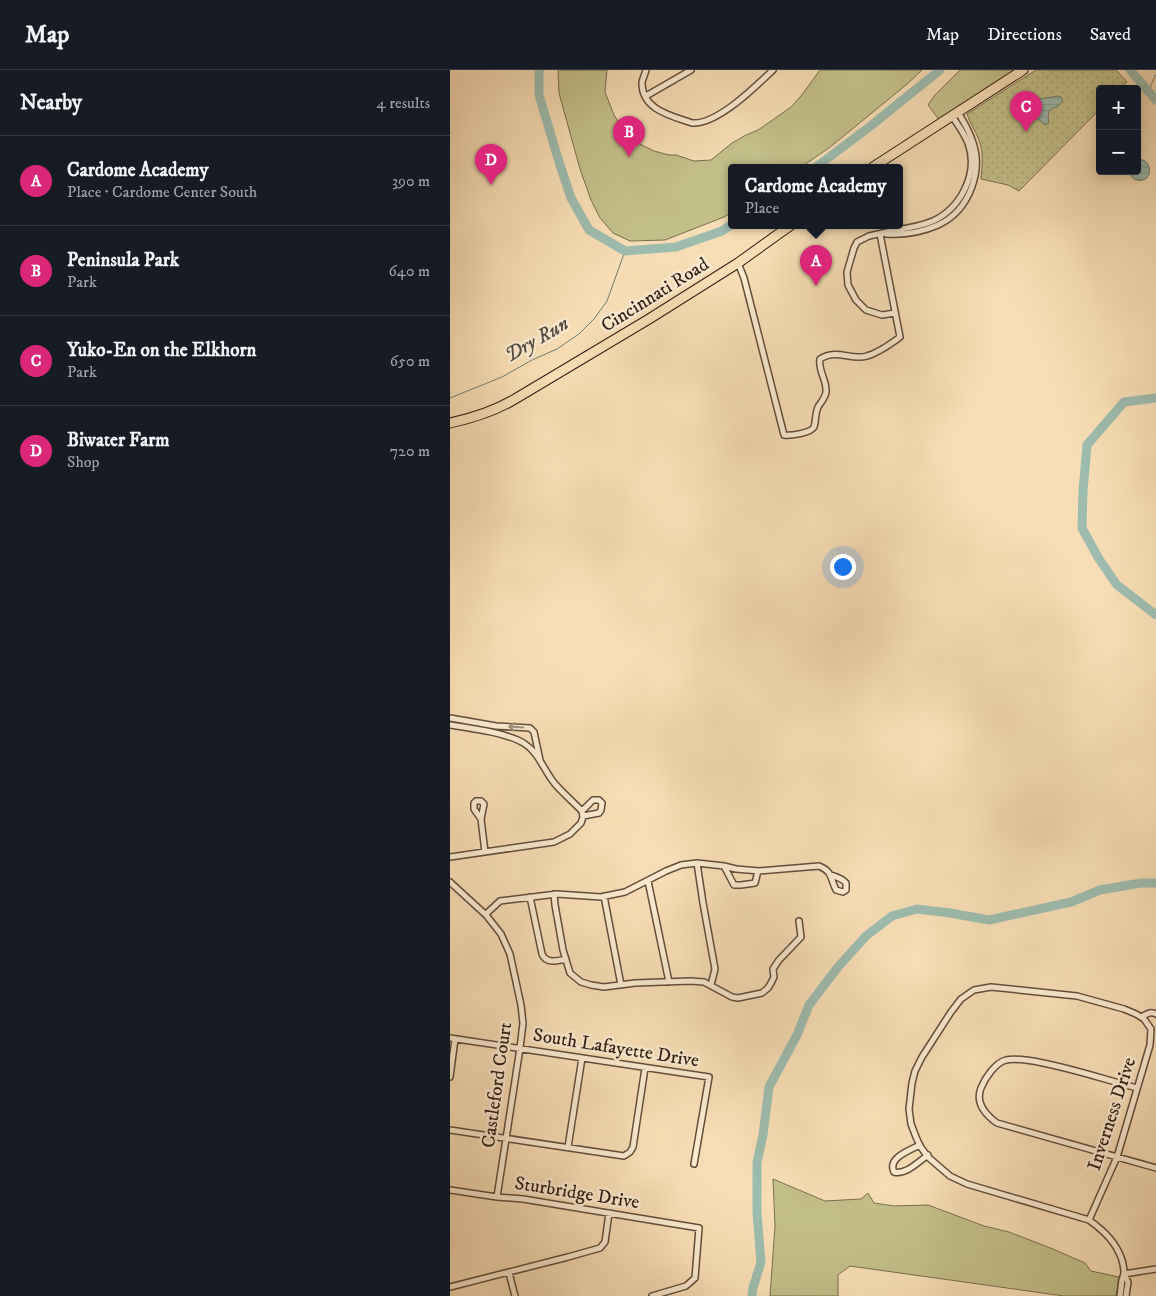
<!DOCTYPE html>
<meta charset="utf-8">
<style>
:root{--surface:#171b24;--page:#20242c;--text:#f1f3f6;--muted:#9ea1a6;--line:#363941;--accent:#db2777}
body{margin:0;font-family:"IM FELL DW Pica",serif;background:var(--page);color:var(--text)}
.controls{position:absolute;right:15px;top:15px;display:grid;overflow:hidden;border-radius:5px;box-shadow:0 2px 12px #0003}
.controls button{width:45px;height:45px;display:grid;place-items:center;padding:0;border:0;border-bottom:1px solid var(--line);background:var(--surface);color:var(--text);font:25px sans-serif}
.you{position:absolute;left:392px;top:496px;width:18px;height:18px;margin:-12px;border:4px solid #fff;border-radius:50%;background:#1a73e8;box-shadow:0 0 0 8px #1a73e833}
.badge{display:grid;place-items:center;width:32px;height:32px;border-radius:50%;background:var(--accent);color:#fff;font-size:16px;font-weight:700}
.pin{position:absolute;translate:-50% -41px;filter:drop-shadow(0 1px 2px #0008)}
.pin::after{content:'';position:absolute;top:26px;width:18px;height:15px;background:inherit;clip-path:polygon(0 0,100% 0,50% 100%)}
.popup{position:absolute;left:278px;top:94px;width:175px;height:65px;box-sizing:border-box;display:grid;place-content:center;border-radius:5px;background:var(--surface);filter:drop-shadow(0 1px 4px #0005);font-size:16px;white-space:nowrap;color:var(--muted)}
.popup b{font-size:19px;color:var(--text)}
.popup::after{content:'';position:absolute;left:50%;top:100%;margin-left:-10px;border:10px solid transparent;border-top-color:var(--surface)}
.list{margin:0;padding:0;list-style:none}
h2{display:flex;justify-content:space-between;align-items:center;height:65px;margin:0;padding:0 20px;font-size:21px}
h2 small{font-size:16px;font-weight:400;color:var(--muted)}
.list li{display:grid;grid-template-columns:32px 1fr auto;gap:15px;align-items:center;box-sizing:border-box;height:90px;padding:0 20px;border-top:1px solid var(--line)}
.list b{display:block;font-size:19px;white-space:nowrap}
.list p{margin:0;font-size:16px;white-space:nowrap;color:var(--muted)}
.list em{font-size:16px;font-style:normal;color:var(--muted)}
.map{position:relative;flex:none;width:706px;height:1226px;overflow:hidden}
header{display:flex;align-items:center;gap:30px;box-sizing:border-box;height:70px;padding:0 25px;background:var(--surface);border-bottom:1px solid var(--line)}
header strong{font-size:24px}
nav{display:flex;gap:28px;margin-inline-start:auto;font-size:18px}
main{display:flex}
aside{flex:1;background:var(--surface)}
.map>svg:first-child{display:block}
.green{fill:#c3bf89;stroke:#7a6e4e}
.garden{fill:url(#garden-dots);stroke:#7a6e4e}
.water{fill:url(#water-rules);stroke:#717c70}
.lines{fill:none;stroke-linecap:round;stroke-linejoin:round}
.stream{stroke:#717c70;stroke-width:1}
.river{stroke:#9dbcae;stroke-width:9}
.street-casing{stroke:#624d3c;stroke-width:8}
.primary-casing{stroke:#301d13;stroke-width:11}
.street{stroke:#fae9cf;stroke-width:5}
.primary{stroke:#f7ddb5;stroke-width:9}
.oneway{stroke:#9f8d7a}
.labels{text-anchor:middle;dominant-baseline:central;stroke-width:5;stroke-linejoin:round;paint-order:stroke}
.street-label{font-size:19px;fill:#301d13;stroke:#fae9cf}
.water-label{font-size:20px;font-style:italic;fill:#514d42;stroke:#fae9cf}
</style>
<header>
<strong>Map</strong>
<nav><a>Map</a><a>Directions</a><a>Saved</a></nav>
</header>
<main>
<aside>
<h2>Nearby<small>4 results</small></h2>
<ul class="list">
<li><span class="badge">A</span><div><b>Cardome Academy</b><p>Place · Cardome Center South</p></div><em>390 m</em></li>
<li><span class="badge">B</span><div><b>Peninsula Park</b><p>Park</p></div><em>640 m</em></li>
<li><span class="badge">C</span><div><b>Yuko-En on the Elkhorn</b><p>Park</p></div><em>650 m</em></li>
<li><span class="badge">D</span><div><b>Biwater Farm</b><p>Shop</p></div><em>720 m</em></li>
</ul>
</aside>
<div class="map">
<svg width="706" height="1226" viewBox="0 0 706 1226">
<defs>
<pattern id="garden-dots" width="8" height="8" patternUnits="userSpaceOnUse" patternTransform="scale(1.25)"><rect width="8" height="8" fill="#c3bf89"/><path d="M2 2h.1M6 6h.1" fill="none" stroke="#a8a475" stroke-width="1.8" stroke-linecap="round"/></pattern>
<pattern id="water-rules" width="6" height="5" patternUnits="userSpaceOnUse" patternTransform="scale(1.25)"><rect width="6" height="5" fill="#9dbcae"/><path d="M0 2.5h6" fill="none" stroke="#88a195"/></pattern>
</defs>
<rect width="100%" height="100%" fill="#f7ddb5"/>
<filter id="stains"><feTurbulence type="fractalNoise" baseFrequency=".004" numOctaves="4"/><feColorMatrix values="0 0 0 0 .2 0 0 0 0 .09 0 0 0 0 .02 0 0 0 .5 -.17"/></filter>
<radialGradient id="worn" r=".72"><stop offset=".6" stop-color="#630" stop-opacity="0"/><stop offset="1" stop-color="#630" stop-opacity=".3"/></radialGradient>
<path class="green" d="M108 0H157L155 22 164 45 178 68 204 81 219 85H226L244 91 261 90 282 73 296 65 308 60 324 49 341 37 351 26 370 0H472L456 15 379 78 351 97H282V142L274 147 215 170 180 171 163 163 150 148 141 130 130 99 109 23Z
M510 0H565L490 51 478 35 485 25Z
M323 1109 375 1131 411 1129 418 1123 424 1133 444 1136 478 1135 534 1156 559 1162 603 1179 635 1193 641 1201 669 1207 666 1226H614L400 1196 388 1205V1226H320L325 1156Z"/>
<path class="garden" d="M586 0H666L677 12 670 19H650V39L569 121 558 115 531 109C532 97 534 82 529 70 526 61 520 54 517 44Z"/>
<path class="water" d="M608 26 611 27 613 31 609 35 599 41 598 47 599 53 594 55C589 48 586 48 578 47 576 43 579 39 576 33L577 31Z
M687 89C698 89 703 99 697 108 689 113 681 110 679 101H687Z"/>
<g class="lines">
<path class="stream" d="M700 24 701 15 706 4
M0 328 52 307 82 290 107 279 129 264 144 249 157 231 175 181"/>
<path class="river" d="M90 0 89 2V25L109 92 121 128 139 160 175 181 226 177 272 161 282 154
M680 0 706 30
M366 97 418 58 490 0
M706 328 674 332 637 375 633 421 632 458 649 489 667 515 706 545
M302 1226 303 1218 311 1192 307 1143V1092L313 1065 319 1017 347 965 359 935 388 897 416 866 442 846 467 839 500 843 539 850 621 832 650 820 691 813H706"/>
<g class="street-casing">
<path id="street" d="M196 0C195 4 193 8 192 12 191 40 222 46 242 53 267 55 305 17 323 0
M196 26 241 0
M436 164C453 165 472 162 488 155 519 141 534 101 522 70 519 60 513 51 508 42
M288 193 294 208 334 365C340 366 361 363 364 357 366 351 365 344 368 337 371 332 377 326 376 320 376 308 368 301 370 289 387 278 401 291 417 286 425 284 439 275 446 270L450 267 430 164
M445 243 432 245 416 240 406 230 398 215 397 202 404 178 407 172 419 166C428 164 437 162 446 160 459 158 471 156 483 151 511 138 529 103 518 73 514 63 508 55 502 46
M0 648 46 656 80 658 84 662 90 690
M0 655C20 658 59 663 75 674 89 683 94 701 105 714 113 723 123 732 132 741L133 747 131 753 120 764 104 772 0 787
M26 731H31L34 734 31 749 24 739V733Z
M132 741 143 730H149L152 733 151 740 149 743 133 746
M31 749 35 782
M247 793 253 833 265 899 261 915
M274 796 284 815H291L305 813 308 801
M198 811 219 912
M0 812 36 845 51 864 60 884 71 935 73 953 70 978 47 1127
M104 824 105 835 113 880 120 903 131 912 141 915 154 917 185 913 241 911 254 912 282 927 288 928 312 923 318 918 321 913 324 907 323 899 329 890 351 867 349 851
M154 826 171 915
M80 827 92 884C96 894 107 891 116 889
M36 844 50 831 107 824 151 827 175 822 216 801 231 795 247 793 274 796 286 799 309 801 369 796C383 802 380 808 386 820L393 822 396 820V813C392 808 387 807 381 805
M691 947C697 944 700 941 706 944
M0 968 259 1007 244 1094
M0 1007 5 969
M687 1018C653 1009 618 997 583 991 574 990 565 988 556 990 545 993 535 1008 531 1018 525 1033 536 1045 547 1053L706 1098
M0 1060 174 1086 180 1082 183 1077 195 998
M470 1075C460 1080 437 1088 444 1102 456 1105 468 1092 478 1085
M118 1077 132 988
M0 1120 47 1127 73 1129 249 1158 245 1208 236 1216 202 1226
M639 1150 667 1087 700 975 701 959 694 949 686 944 674 939 627 926 541 917 524 920 511 929 501 942 472 987 465 1001 462 1013 459 1039 461 1054 466 1067 470 1076 478 1087 500 1106 517 1114 639 1150C654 1161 666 1172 672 1190 673 1194 674 1198 674 1202 674 1205 673 1207 672 1210 671 1215 671 1221 670 1226
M59 1203 65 1226
M0 1217 118 1187 150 1178 155 1172 159 1143
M676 1226 678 1212 674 1204 706 1199"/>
</g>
<g class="primary-casing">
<path id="primary" d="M423 97 573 0
M0 353C23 348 45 341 65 329L199 249 288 193 341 155"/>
</g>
<use href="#street" class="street"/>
<use href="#primary" class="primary"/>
</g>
<defs><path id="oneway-shaft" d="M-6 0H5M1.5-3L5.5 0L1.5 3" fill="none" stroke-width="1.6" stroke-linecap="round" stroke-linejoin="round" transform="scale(1.25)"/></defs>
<use class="oneway" href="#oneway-shaft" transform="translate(66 657) rotate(-176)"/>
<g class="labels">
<g class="street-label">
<text transform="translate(205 225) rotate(-32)">Cincinnati Road</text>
<text transform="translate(166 978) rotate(9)">South Lafayette Drive</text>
<text transform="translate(47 1015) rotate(-82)">Castleford Court</text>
<text transform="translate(662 1044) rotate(-72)">Inverness Drive</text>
<text transform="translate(127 1123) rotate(9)">Sturbridge Drive</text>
</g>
<g class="water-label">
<text transform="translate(87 270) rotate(-30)">Dry Run</text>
</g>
</g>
<rect width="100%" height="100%" filter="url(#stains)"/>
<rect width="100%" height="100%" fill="url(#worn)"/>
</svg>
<div class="controls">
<button>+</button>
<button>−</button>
</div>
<div class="you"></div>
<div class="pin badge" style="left:366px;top:216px">A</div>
<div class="popup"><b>Cardome Academy</b>Place</div>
<div class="pin badge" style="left:179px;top:87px">B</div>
<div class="pin badge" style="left:576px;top:62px">C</div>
<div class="pin badge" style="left:41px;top:115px">D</div>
</div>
</main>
